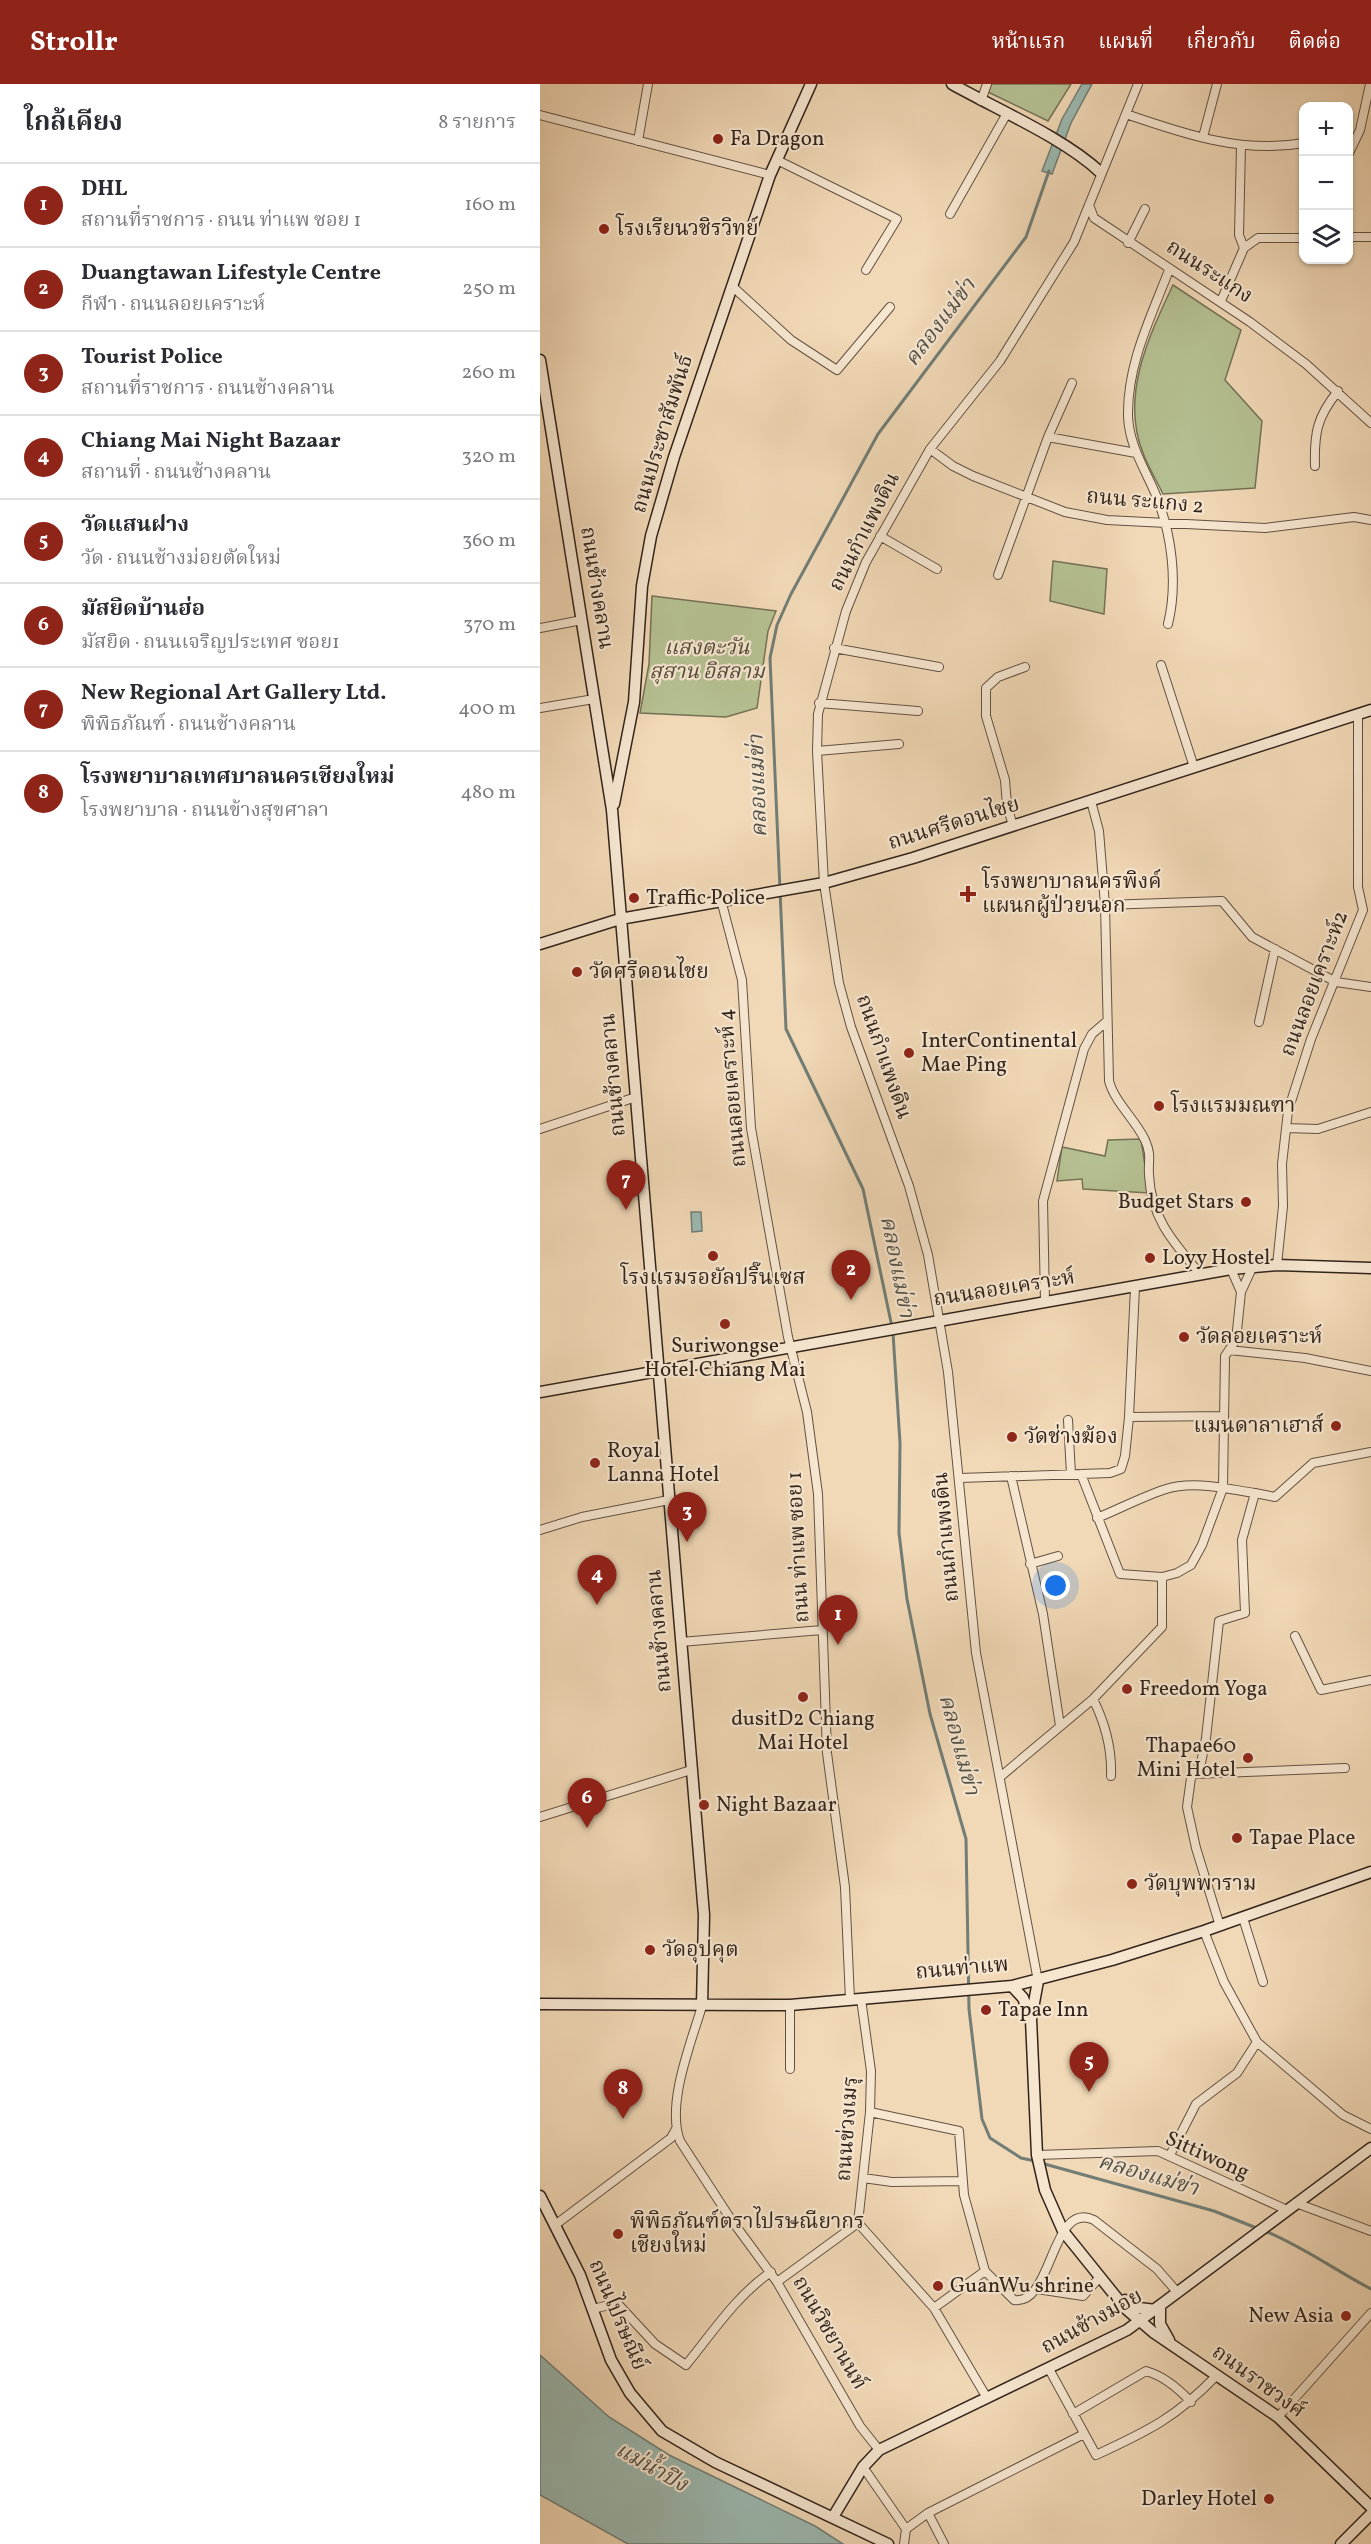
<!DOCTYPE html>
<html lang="th">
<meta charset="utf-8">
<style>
:root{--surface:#fff;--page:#f7f7f7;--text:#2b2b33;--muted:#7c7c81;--line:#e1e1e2;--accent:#8f2418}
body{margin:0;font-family:Vollkorn,"Noto Serif Thai",serif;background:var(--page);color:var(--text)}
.controls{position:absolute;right:18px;top:18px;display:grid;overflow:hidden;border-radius:12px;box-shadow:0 2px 4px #0004}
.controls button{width:54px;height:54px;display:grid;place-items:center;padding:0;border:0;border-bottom:2px solid var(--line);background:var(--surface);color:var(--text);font:30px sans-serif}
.you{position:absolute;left:516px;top:1502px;width:21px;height:21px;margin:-15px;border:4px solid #fff;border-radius:50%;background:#1a73e8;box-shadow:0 0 0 9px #1a73e833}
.badge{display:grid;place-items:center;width:39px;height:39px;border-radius:50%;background:var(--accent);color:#fff;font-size:20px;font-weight:700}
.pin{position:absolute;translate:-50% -50px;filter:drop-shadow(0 2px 3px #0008)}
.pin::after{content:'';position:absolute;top:32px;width:21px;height:18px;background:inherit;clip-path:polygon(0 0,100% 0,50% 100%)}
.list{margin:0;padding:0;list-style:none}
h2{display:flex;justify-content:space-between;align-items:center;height:78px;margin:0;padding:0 24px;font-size:26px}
h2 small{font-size:20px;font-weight:400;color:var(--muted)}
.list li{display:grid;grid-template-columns:39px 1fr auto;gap:18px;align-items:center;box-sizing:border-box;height:84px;padding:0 24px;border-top:2px solid var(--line)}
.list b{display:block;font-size:22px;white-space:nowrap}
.list p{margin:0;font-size:20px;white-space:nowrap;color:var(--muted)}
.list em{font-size:20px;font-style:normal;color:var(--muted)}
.icon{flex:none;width:33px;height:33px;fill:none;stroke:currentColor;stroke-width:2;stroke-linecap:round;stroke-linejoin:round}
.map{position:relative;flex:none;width:831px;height:2460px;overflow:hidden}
header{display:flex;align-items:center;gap:36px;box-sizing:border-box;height:84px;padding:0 30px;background:var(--accent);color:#fff}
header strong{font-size:28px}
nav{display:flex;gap:33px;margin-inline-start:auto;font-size:21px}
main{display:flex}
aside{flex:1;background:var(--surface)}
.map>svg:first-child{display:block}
.green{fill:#b5c092;stroke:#747256;stroke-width:1.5}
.water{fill:#9bb9b1;stroke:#717d75;stroke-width:1.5}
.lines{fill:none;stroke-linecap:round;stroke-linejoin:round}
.stream{stroke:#717d75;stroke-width:3}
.street-casing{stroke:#625142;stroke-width:10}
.secondary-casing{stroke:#32241b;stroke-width:13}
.street{stroke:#f6e6d0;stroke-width:8}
.secondary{stroke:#f6e6d0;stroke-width:10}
.poi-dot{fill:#8f2418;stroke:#f6e6d0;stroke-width:2}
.labels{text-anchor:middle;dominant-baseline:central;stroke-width:4.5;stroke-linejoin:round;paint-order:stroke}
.poi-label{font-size:21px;fill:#32241b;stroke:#f6e6d0;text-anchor:start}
.street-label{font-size:21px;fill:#32241b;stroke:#f6e6d0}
.park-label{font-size:21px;font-style:italic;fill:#534b39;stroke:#f6e6d0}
.water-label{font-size:22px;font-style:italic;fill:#525148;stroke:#f6e6d0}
</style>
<header>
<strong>Strollr</strong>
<nav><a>หน้าแรก</a><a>แผนที่</a><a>เกี่ยวกับ</a><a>ติดต่อ</a></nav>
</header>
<main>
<aside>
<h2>ใกล้เคียง<small>8 รายการ</small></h2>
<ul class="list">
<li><span class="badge">1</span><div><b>DHL</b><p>สถานที่ราชการ · ถนน ท่าแพ ซอย 1</p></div><em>160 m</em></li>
<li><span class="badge">2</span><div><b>Duangtawan Lifestyle Centre</b><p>กีฬา · ถนนลอยเคราะห์</p></div><em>250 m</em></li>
<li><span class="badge">3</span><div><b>Tourist Police</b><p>สถานที่ราชการ · ถนนช้างคลาน</p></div><em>260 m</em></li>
<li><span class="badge">4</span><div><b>Chiang Mai Night Bazaar</b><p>สถานที่ · ถนนช้างคลาน</p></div><em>320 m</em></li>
<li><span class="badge">5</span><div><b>วัดแสนฝาง</b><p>วัด · ถนนช้างม่อยตัดใหม่</p></div><em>360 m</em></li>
<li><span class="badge">6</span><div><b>มัสยิดบ้านฮ่อ</b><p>มัสยิด · ถนนเจริญประเทศ ซอย1</p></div><em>370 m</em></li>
<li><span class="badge">7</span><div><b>New Regional Art Gallery Ltd.</b><p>พิพิธภัณฑ์ · ถนนช้างคลาน</p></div><em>400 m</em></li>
<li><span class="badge">8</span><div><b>โรงพยาบาลเทศบาลนครเชียงใหม่</b><p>โรงพยาบาล · ถนนข้างสุขศาลา</p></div><em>480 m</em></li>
</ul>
</aside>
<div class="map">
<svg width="831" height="2460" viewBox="0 0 831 2460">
<rect width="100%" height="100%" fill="#f1d8b6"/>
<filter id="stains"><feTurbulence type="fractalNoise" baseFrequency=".00333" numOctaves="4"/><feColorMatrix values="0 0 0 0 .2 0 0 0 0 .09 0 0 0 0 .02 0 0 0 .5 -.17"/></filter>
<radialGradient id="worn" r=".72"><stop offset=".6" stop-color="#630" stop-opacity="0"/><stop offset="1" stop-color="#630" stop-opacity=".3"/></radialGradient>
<path class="green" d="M451 0H531L508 37 448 8Z
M633 201 701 246 685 296 722 337 715 404 623 410C617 397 608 383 603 369 580 312 609 252 633 201Z
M513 477 567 485 564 530 510 517Z
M112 512 236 527 228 547 217 624 186 633 100 629 109 580Z
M601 1055 609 1109 543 1105 542 1095 517 1097 522 1063 565 1072 568 1056Z"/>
<path class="water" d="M542 0H552L531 39 512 90 502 87 522 35Z
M151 1128H161L162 1147 152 1148Z
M0 2271 69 2333 129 2371 275 2442 303 2460H88L0 2411Z"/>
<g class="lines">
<path class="stream" d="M352 1243 323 1105 246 945 230 574 237 541 251 510 338 350 486 153 509 87
M353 1249 360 1359 359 1449 367 1515 390 1630 426 1755 429 1925 442 2035 450 2054 481 2074 495 2077
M501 2079 674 2127 719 2145
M725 2147C762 2162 795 2186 831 2205"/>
<g class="street-casing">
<path id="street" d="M441 17 447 0
M586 30C644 50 702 70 764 59
M0 31 230 91
M663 53 677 0
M98 57 108 0
M701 62 699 151 704 164
M808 71 820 46 830 0
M237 76 357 135 326 186
M549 121 554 134 710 238 766 280 831 339
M410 130 466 31
M808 153H831
M588 159 605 125
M192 202 251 256 297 286 350 223
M681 217 704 164 718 154H764
M508 353 532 299
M390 365 413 382 433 392 525 428 567 436 725 444 814 433 831 436
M775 382C774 349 777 333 798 307
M340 452 397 485
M458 491 508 353 596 369
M628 540C638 499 632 449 615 409 604 383 589 361 588 332 587 280 611 233 629 186
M0 544 42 536
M294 564 399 583
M621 581 654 683
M279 619 378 627
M0 624 54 615
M277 667 359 660
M551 717 559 747 565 821 569 997C575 1019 595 1035 605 1056 612 1072 608 1076 609 1091 611 1135 634 1159 661 1191
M473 742 467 721 465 696 446 632V604L458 593 485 583
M181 816 202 896 211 1044 248 1253 267 1328 278 1410 287 1669 305 1803 310 1916
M565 821 682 817 712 853 796 898 831 903
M719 938 735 865
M746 1044 778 1045 831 1028
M0 1045 96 1013
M737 1181 743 1122 742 1080 748 1027 771 955 823 826 818 803V631
M691 1185 701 1208
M505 1218 503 1117 544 965 552 950 567 937
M689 1266 765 1274 831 1287
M589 1333 684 1332
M528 1336 531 1390
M541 1390 580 1490 622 1493 637 1489 651 1481 662 1461 683 1404 685 1272 696 1256 701 1208 713 1182
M471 1392 503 1530 520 1642
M420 1394 570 1389 581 1385 585 1372 589 1333 595 1203
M557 1434C579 1425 604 1412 626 1405 653 1396 687 1405 715 1409
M0 1446 42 1433 129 1416
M490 1480 518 1472
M755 1552 781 1606 831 1596
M141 1558 282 1546
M553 1615C565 1639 572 1666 571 1692
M654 1690 805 1684
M460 1693 553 1615 622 1543V1493
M0 1733 151 1686
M703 1834 723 1898
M680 1842 656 1764 647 1723 651 1694 661 1679 666 1654 679 1537 705 1529 702 1456 715 1409 735 1413 773 1379 831 1368
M664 1847 684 1898 717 1958 803 2031 831 2045
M498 1897 436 1569 408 1288 388 1171 369 1102 311 943 299 899 284 799 277 667 278 630 306 527 326 478 390 365 460 277 534 158 598 0
M321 1915 331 1987 330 2028 318 2139 394 2224 447 2314
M250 1921V1985
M162 1922C151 1959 126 2020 140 2057L190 2134 237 2198 320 2342 339 2366
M330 2028 419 2047 424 2111 445 2187 474 2216C513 2222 511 2115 554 2136L617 2185 638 2209
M497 2071 618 2067 747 2126
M630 2071 656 2020 697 1989 717 1958
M323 2094 352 2098 422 2097
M756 2119 831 2147
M15 2141 131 2054 136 2045
M237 2198 318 2139
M497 2205 543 2212 559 2194
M394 2224 445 2187
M53 2225 77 2219 115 2260 146 2281C173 2248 196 2212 231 2188
M509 2285 556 2371C608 2347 637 2333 677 2291
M533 2330 606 2287C624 2292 638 2304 651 2318
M738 2333 831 2229
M323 2383 366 2445 364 2460
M388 2429 404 2460
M366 2445 388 2429 544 2350"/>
</g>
<g class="secondary-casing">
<path id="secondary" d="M412 0C456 25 524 54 560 88
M0 276 72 726 164 1831 162 1922
M74 720 94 618 102 502 111 452 134 373 230 91 271 0
M0 860 80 835 284 799 373 774 831 626
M0 1308 691 1185 737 1181 831 1184
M498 1897 491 1935 497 2071 505 2106 523 2147 585 2224 613 2248 738 2333 831 2423
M472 1902 483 1914 490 1932
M0 1920 250 1921 472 1902 572 1876 664 1847 831 1788
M0 2112 40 2191 71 2276 90 2309 122 2347 175 2378 348 2460
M585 2216 599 2224 616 2226
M620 2223V2240L629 2256
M293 2433 323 2383 339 2366 587 2246 831 2064
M801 2460 831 2430"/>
</g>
<use href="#street" class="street"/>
<use href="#secondary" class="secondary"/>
</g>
<g class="poi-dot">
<circle cx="178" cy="55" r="6"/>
<circle cx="64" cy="145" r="6"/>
<path d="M425 801h6v6h6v6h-6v6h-6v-6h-6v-6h6z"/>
<circle cx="94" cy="814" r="6"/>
<circle cx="37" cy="888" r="6"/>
<circle cx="369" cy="969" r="6"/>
<circle cx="619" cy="1022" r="6"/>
<circle cx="706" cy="1118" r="6"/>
<circle cx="173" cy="1172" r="6"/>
<circle cx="610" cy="1174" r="6"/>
<circle cx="185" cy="1240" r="6"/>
<circle cx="644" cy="1253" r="6"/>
<circle cx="796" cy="1342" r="6"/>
<circle cx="472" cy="1353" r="6"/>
<circle cx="55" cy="1379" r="6"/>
<circle cx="587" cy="1605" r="6"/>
<circle cx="263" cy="1613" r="6"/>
<circle cx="708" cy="1674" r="6"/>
<circle cx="164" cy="1721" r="6"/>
<circle cx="697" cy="1754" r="6"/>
<circle cx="592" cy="1800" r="6"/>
<circle cx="110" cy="1866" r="6"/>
<circle cx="446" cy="1926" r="6"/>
<circle cx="78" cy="2150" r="6"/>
<circle cx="398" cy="2202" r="6"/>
<circle cx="806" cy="2232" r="6"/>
<circle cx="729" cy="2415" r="6"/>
</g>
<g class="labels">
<g class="poi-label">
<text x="190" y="55">Fa Dragon</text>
<text x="76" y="145">โรงเรียนวชิรวิทย์</text>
<text x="442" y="798">โรงพยาบาลนครพิงค์<tspan x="442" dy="24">แผนกผู้ป่วยนอก</tspan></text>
<text x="106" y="814">Traffic Police</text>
<text x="49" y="888">วัดศรีดอนไชย</text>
<text x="381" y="957">InterContinental<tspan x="381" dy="24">Mae Ping</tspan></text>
<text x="631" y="1022">โรงแรมมณฑา</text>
<text x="694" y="1118" text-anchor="end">Budget Stars</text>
<text x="622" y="1174">Loyy Hostel</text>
<text x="173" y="1194" text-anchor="middle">โรงแรมรอยัลปริ๊นเซส</text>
<text x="656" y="1253">วัดลอยเคราะห์</text>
<text x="185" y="1262" text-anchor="middle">Suriwongse<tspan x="185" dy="24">Hotel Chiang Mai</tspan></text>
<text x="784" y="1342" text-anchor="end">แมนดาลาเฮาส์</text>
<text x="484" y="1353">วัดช่างฆ้อง</text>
<text x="67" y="1367">Royal<tspan x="67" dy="24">Lanna Hotel</tspan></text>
<text x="599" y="1605">Freedom Yoga</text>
<text x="263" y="1635" text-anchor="middle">dusitD2 Chiang<tspan x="263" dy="24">Mai Hotel</tspan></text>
<text x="696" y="1662" text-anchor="end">Thapae60<tspan x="696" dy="24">Mini Hotel</tspan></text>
<text x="176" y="1721">Night Bazaar</text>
<text x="709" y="1754">Tapae Place</text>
<text x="604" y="1800">วัดบุพพาราม</text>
<text x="122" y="1866">วัดอุปคุต</text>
<text x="458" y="1926">Tapae Inn</text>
<text x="90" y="2138">พิพิธภัณฑ์ตราไปรษณียากร<tspan x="90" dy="24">เชียงใหม่</tspan></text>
<text x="410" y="2202">GuanWu shrine</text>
<text x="794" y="2232" text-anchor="end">New Asia</text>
<text x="717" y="2415" text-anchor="end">Darley Hotel</text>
</g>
<g class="street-label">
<text transform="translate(669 188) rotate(33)">ถนนระแกง</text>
<text transform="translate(123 350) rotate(-73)">ถนนประชาสัมพันธ์</text>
<text transform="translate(605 418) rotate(5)">ถนน ระแกง 2</text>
<text transform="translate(325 448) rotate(-63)">ถนนกำแพงดิน</text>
<text transform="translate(56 504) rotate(81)">ถนนช้างคลาน</text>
<text transform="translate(414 740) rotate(-17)">ถนนศรีดอนไชย</text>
<text transform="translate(775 900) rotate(-69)">ถนนลอยเคราะห์2</text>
<text transform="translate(343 973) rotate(71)">ถนนกำแพงดิน</text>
<text transform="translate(74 991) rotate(-95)">ถนนช้างคลาน</text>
<text transform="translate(193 1004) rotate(-95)">ถนนลอยเคราะห์ 4</text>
<text transform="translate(464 1205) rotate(-9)">ถนนลอยเคราะห์</text>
<text transform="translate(407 1453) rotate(-95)">ถนนกำแพงดิน</text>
<text transform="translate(259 1463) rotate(-93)">ถนน ท่าแพ ซอย 1</text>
<text transform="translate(120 1547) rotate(-95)">ถนนช้างคลาน</text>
<text transform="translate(422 1885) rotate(-5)">ถนนท่าแพ</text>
<text transform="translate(308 2045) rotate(-86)">ถนนข่วงเมรุ</text>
<text transform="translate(667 2072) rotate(24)">Sittiwong</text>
<text transform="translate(77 2231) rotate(67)">ถนนไปรษณีย์</text>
<text transform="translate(552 2238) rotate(-29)">ถนนช้างม่อย</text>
<text transform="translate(289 2249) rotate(60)">ถนนวิชยานนท์</text>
<text transform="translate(718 2298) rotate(36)">ถนนราชวงศ์</text>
</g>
<g class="park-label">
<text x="167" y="564">แสงตะวัน<tspan x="167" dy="24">สุสาน อิสลาม</tspan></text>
</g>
<g class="water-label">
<text transform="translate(401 239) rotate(-53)">คลองแม่ข่า</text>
<text transform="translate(219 702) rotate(-92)">คลองแม่ข่า</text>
<text transform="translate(356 1183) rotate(79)">คลองแม่ข่า</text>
<text transform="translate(418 1661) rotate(75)">คลองแม่ข่า</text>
<text transform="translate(608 2092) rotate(16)">คลองแม่ข่า</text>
<text transform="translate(111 2384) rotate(29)">แม่น้ำปิง</text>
</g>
</g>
<rect width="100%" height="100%" filter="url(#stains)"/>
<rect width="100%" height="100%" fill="url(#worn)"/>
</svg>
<div class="controls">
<button>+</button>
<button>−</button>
<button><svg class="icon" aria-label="layers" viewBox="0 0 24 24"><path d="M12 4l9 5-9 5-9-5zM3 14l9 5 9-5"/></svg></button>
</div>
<div class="you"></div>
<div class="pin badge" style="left:298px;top:1561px">1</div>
<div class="pin badge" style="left:311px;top:1216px">2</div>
<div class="pin badge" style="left:147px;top:1458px">3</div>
<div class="pin badge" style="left:57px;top:1521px">4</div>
<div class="pin badge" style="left:549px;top:2008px">5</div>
<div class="pin badge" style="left:47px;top:1744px">6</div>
<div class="pin badge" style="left:86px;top:1126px">7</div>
<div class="pin badge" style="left:83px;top:2035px">8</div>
</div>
</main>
